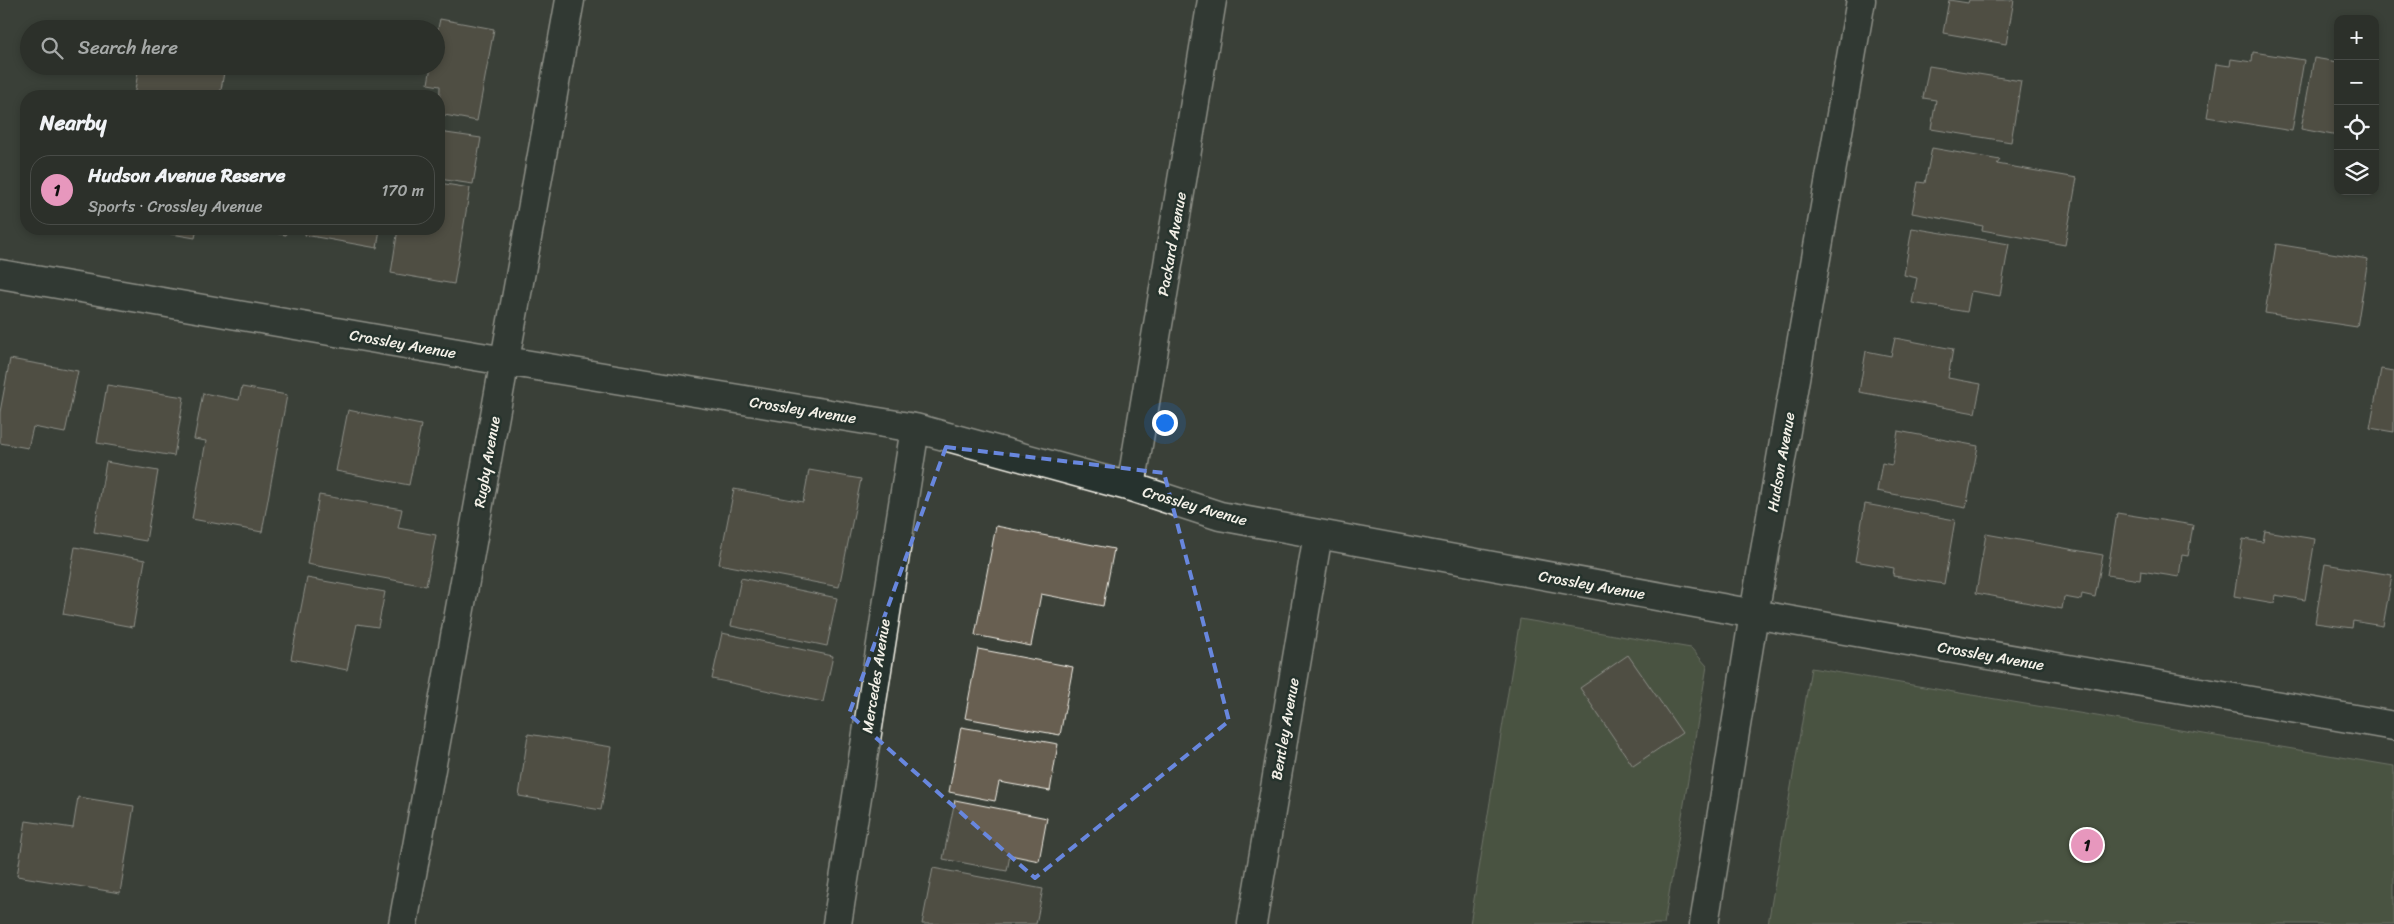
<!DOCTYPE html>
<meta charset="utf-8">
<style>
:root{--surface:#2c302a;--page:#343832;--text:#f1f3f6;--muted:#a6a9a8;--line:#484b47;--accent:#e797bd}
body{margin:0;font-family:Sriracha,sans-serif;background:var(--page);color:var(--text)}
.controls{position:absolute;right:15px;top:15px;display:grid;overflow:hidden;border-radius:10px;box-shadow:0 2px 8px #0003}
.controls button{width:45px;height:45px;display:grid;place-items:center;padding:0;border:0;border-bottom:1px solid var(--line);background:var(--surface);color:var(--text);font:25px sans-serif}
.you{position:absolute;left:1164px;top:422px;width:18px;height:18px;margin:-12px;border:4px solid #fff;border-radius:50%;background:#1a73e8;box-shadow:0 0 0 8px #1a73e833}
.badge{display:grid;place-items:center;width:32px;height:32px;border-radius:50%;background:var(--accent);color:#111;font-size:16px;font-weight:700}
.pin{position:absolute;translate:-50% -50%;border:2px solid #fff;box-shadow:0 1px 5px #0006}
.list{margin:0;padding:0;list-style:none}
h2{display:flex;justify-content:space-between;align-items:center;height:65px;margin:0;padding:0 20px;font-size:21px}
h2 small{font-size:16px;font-weight:400;color:var(--muted)}
.list li{display:grid;grid-template-columns:32px 1fr auto;gap:15px;align-items:center;box-sizing:border-box;height:70px;margin:0 10px 10px;padding:0 10px;border:1px solid var(--line);border-radius:20px}
.list b{display:block;font-size:19px;white-space:nowrap}
.list p{margin:0;font-size:16px;white-space:nowrap;color:var(--muted)}
.list em{font-size:16px;font-style:normal;color:var(--muted)}
.icon{flex:none;width:28px;height:28px;fill:none;stroke:currentColor;stroke-width:2;stroke-linecap:round;stroke-linejoin:round}
.map{position:relative;flex:none;width:2394px;height:924px;overflow:hidden}
.search{position:absolute;background:var(--surface);box-shadow:0 2px 8px #0003;left:20px;top:20px;width:425px;height:55px;display:flex;align-items:center;gap:12px;box-sizing:border-box;padding:0 18px;border-radius:28px;color:var(--muted);font-size:19px}
.panel{position:absolute;background:var(--surface);box-shadow:0 2px 8px #0003;left:20px;top:90px;width:425px;height:145px;border-radius:20px}
.map>svg:first-child{display:block}
.green{fill:#5c6b4e;stroke:#a8ae9b}
.building{fill:#685e51;stroke:#f4f1e8}
.lines{fill:none;stroke-linecap:round;stroke-linejoin:round}
.minor-casing{stroke:#f4f1e8;stroke-width:31}
.minor{stroke:#26332d;stroke-width:28}
.marked{fill:none;stroke:#6887de;stroke-width:4;stroke-dasharray:10 6;stroke-linejoin:round}
.labels{text-anchor:middle;dominant-baseline:central;stroke-width:5;stroke-linejoin:round;paint-order:stroke}
.street-label{font-size:15px;fill:#f4f1e8;stroke:#26332d}
</style>
<div class="map">
<svg width="2394" height="924" viewBox="0 0 2394 924">
<rect width="100%" height="100%" fill="#3a4038"/>
<filter id="ink" filterUnits="userSpaceOnUse"><feTurbulence type="fractalNoise" baseFrequency=".02" numOctaves="2"/><feDisplacementMap in="SourceGraphic" scale="10" xChannelSelector="R" yChannelSelector="G"/><feConvolveMatrix kernelMatrix="1 2 1 2 8 2 1 2 1" color-interpolation-filters="sRGB"/></filter>
<g filter="url(#ink)">
<path class="green" d="M1520 619 1691 648 1707 666 1664 924H1470Z
M1811 668 2394 766V924H1768Z"/>
<path class="building" d="M1949 0 1968 3 1969 0H2014L2006 44 1943 33Z
M440 19 494 29 477 121 439 114 440 86 428 84 431 66H436V38Z
M2253 52 2304 60 2292 131 2207 117 2216 64 2230 66 2231 59 2252 62Z
M2314 58 2338 62V136L2301 129Z
M139 66H225L220 96H134Z
M1929 66 2021 81 2011 142 1931 129 1936 100 1923 98Z
M439 132 481 138 473 184 439 179Z
M1932 148 2000 160 1997 164 2077 178 2065 245 1982 230 1983 226 1912 213 1918 182 1925 183Z
M439 183 470 188 454 284 391 273 398 229H439Z
M1912 228 2009 244 2000 296 1971 291 1967 312 1912 303 1917 278 1904 275Z
M143 229H197L195 238Z
M249 229H287L286 235Z
M306 229H380L377 248 305 235Z
M2276 244 2368 259 2357 327 2265 313Z
M1895 338 1953 349 1948 378 1981 384 1975 413 1859 392 1866 351 1891 356Z
M10 359 78 371 65 433 33 427 28 448 0 443V412Z
M2381 369 2394 371V432L2370 428Z
M107 385 184 397 174 456 97 443Z
M242 387 287 395 262 532 192 519 206 441 194 439 203 393 239 400Z
M348 410 421 425 409 485 336 471Z
M1898 431 1978 446 1966 508 1877 491 1882 463 1892 465Z
M106 462 158 471 146 541 94 532Z
M809 470 861 479 839 587 719 564 734 489 803 502Z
M319 495 402 509 398 528 436 535 426 586 307 564Z
M1865 504 1955 520 1944 584 1893 576 1894 568 1855 561Z
M2117 513 2193 525 2188 556 2182 555 2179 577 2141 571 2140 580 2107 575Z
M996 526 1114 549 1103 606 1041 594 1031 646 975 635Z
M2265 531 2315 539 2305 600 2275 595 2274 603 2234 596 2243 539 2263 542Z
M1986 534 2103 555 2095 597 2082 594 2081 600 2064 597 2062 609 1976 593Z
M75 547 145 560 133 627 63 614Z
M2325 564 2392 575 2383 626 2353 621 2352 628 2315 623Z
M307 578 385 592 378 627 357 624 347 670 291 659Z
M741 578 837 598 827 646 731 626Z
M722 633 833 656 823 702 712 679Z
M978 649 1073 667 1060 735 965 718Z
M1628 655 1682 733 1633 766 1580 688Z
M961 727 1058 744 1050 791 999 782 995 801 949 792Z
M528 734 612 747 601 810 519 796Z
M78 797 134 806 120 893 17 876 26 821 73 828Z
M955 800 1047 818 1039 861 1010 855 1007 871 943 859Z
M933 868 1043 889 1036 924H922Z"/>
<g class="lines">
<g class="minor-casing">
<path id="minor" d="M0 274 475 356 915 428 1131 487 1220 516 1782 619 2394 726
M1131 487 1212 0
M403 924 570 0
M837 924 915 428
M1252 924 1318 534
M1704 924 1754 614 1861 0"/>
</g>
<use href="#minor" class="minor"/>
</g>
</g>
<path d="M0 0H2394V924H0ZM946 447 1164 473 1229 721 1035 878 849 714Z" fill="#3a4038" fill-opacity=".55" fill-rule="evenodd"/>
<path class="marked" d="M946 447 1164 473 1229 721 1035 878 849 714Z"/>
<g class="labels">
<g class="street-label">
<text transform="translate(1172 244) rotate(-80)">Packard Avenue</text>
<text transform="translate(403 344) rotate(10)">Crossley Avenue</text>
<text transform="translate(803 410) rotate(9)">Crossley Avenue</text>
<text transform="translate(487 462) rotate(-80)">Rugby Avenue</text>
<text transform="translate(1781 462) rotate(-80)">Hudson Avenue</text>
<text transform="translate(1195 506) rotate(16)">Crossley Avenue</text>
<text transform="translate(1592 585) rotate(10)">Crossley Avenue</text>
<text transform="translate(1991 656) rotate(10)">Crossley Avenue</text>
<text transform="translate(876 676) rotate(-81)">Mercedes Avenue</text>
<text transform="translate(1285 729) rotate(-80)">Bentley Avenue</text>
</g>
</g>
</svg>
<div class="controls">
<button>+</button>
<button>−</button>
<button><svg class="icon" aria-label="locate" viewBox="0 0 24 24"><circle cx="12" cy="12" r="6"/><path d="M12 2v4M12 18v4M2 12h4M18 12h4"/></svg></button>
<button><svg class="icon" aria-label="layers" viewBox="0 0 24 24"><path d="M12 4l9 5-9 5-9-5zM3 14l9 5 9-5"/></svg></button>
</div>
<div class="you"></div>
<div class="pin badge" style="left:2087px;top:845px">1</div>
<div class="search"><svg class="icon" aria-label="search" viewBox="0 0 24 24"><circle cx="10" cy="10" r="6"/><path d="M15 15l6 6"/></svg>Search here</div>
<section class="panel">
<h2>Nearby<small></small></h2>
<ul class="list">
<li><span class="badge">1</span><div><b>Hudson Avenue Reserve</b><p>Sports · Crossley Avenue</p></div><em>170 m</em></li>
</ul>
</section>
</div>
